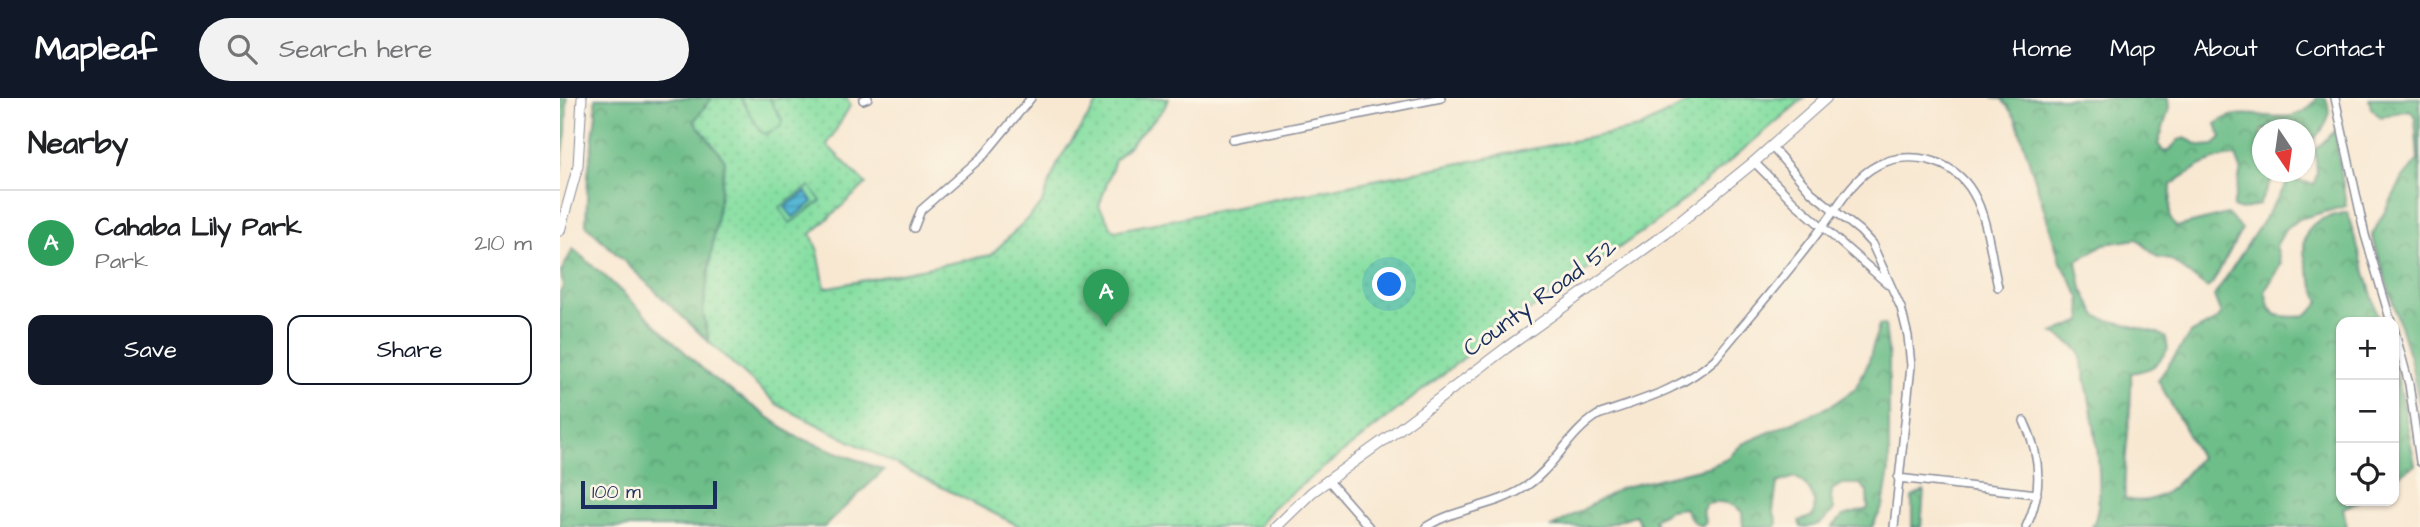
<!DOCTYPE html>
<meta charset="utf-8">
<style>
:root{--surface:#fff;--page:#f2f2f2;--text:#202124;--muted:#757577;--line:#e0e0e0;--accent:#111827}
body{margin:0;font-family:"Architects Daughter",sans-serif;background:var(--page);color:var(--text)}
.controls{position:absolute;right:21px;bottom:21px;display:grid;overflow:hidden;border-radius:14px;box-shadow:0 2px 5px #0004}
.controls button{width:63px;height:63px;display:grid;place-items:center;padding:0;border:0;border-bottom:2px solid var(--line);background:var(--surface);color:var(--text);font:35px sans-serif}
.compass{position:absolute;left:1692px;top:21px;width:63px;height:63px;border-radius:50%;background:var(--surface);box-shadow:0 2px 5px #0004;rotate:167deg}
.scale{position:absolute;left:21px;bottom:18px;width:136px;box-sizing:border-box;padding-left:7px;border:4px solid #1b2f5e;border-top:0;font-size:19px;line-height:24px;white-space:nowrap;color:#1b2f5e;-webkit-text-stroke:5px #fcf5e5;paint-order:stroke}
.you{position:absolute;left:830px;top:187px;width:24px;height:24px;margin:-18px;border:5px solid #fff;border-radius:50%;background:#1a73e8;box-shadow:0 0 0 10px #1a73e833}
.badge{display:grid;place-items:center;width:46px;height:46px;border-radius:50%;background:var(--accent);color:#fff;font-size:23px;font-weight:700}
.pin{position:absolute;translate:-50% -58px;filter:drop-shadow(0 2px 4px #0008)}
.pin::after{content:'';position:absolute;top:37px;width:24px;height:21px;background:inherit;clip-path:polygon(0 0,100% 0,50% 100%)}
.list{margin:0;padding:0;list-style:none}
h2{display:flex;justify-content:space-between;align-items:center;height:91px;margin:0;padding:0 28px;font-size:30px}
h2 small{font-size:23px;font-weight:400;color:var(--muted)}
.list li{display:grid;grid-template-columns:46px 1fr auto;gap:21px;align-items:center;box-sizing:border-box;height:105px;padding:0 28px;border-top:2px solid var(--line)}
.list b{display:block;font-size:26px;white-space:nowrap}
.list p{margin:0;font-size:23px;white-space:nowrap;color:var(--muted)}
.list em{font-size:23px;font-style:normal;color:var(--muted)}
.actions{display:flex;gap:14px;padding:21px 28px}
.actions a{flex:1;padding:16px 0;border:2px solid var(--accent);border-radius:14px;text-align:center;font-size:24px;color:var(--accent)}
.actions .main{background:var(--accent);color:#fff}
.icon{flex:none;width:38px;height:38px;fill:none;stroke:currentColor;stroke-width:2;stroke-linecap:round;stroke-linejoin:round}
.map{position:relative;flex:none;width:1860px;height:429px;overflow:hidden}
header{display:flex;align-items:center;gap:42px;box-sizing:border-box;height:98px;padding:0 35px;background:var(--accent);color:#fff}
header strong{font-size:33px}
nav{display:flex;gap:38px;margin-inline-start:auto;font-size:24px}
.search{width:490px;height:63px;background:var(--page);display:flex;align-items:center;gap:18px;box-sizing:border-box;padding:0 24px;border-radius:38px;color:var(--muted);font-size:26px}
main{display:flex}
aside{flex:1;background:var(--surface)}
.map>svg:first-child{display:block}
.grass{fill:url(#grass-dots);stroke:#518780;stroke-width:2}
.forest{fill:url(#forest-crowns);stroke:#447674;stroke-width:2}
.garden{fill:#87dfa3;stroke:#518780;stroke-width:2}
.water{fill:url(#water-rules);stroke:#3a749a;stroke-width:2}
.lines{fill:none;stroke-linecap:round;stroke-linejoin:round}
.minor-casing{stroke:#8a8c98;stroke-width:10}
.tertiary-casing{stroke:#8a8c98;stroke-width:11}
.secondary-casing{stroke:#8a8c98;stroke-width:12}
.minor{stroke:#fff;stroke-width:7}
.tertiary{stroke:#fff;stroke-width:9}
.secondary{stroke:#fff;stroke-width:10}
.labels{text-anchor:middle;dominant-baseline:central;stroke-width:6;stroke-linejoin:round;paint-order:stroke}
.street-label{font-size:24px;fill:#1b2f5e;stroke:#fcf5e5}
</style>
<header>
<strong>Mapleaf</strong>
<div class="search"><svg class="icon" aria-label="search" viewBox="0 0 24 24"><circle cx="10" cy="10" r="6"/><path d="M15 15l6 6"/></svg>Search here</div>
<nav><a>Home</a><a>Map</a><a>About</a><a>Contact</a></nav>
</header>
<main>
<aside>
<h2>Nearby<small></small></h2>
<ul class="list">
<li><span class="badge" style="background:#2e9e5b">A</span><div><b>Cahaba Lily Park</b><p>Park</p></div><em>210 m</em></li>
</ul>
<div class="actions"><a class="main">Save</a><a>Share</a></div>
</aside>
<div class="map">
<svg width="1860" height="429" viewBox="0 0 1860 429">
<defs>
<pattern id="grass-dots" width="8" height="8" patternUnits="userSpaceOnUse" patternTransform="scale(1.75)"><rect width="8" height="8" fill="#87dfa3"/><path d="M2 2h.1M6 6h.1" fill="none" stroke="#74c08f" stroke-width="1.8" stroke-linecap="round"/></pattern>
<pattern id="forest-crowns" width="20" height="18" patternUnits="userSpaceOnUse" patternTransform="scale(1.75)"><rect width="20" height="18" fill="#6dbe89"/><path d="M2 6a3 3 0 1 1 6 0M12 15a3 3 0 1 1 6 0" fill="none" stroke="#599b73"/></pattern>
<pattern id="water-rules" width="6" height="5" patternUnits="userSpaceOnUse" patternTransform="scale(1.75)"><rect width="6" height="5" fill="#58b9d6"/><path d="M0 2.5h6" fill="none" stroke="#4897b1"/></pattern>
</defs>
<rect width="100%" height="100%" fill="#fcf5e5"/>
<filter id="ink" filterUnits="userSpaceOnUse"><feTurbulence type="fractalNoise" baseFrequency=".0143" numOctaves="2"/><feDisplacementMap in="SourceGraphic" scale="14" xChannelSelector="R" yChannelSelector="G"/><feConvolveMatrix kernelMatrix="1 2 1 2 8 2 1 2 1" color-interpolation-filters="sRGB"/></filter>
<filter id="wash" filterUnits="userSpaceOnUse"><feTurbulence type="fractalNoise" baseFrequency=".00686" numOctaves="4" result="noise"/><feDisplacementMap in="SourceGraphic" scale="28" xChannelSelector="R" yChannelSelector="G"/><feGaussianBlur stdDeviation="1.57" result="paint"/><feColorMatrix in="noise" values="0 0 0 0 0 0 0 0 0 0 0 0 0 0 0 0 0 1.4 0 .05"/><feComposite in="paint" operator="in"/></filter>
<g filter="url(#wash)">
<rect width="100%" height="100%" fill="#f8e8d2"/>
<path class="grass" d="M152 0H287L290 8 267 47 306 86 251 136 258 153 265 190 431 157 481 107 499 62 541 0H609L603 12 555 62 539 108 554 133 1079 30 1137 0H1244L1106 117 924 244 712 410 698 429H461L218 307 149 244 143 214 134 23Z"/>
<path class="forest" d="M0 0H7L6 34 0 76Z
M35 0H152L134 23 165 62 143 214 149 244 26 127 28 77 36 17Z
M1432 0H1608L1609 11 1598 46 1604 54 1610 52 1618 42 1625 40 1641 48 1654 47 1661 39 1656 26C1688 0 1730 40 1757 0H1765C1776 23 1760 34 1745 50L1744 32H1702V74H1712V81L1699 107 1681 112 1673 109 1681 71 1676 58C1650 59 1632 72 1611 87L1610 120 1616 129 1667 116 1682 131 1652 186 1647 190 1611 162 1598 160 1577 141 1544 146 1517 163 1522 191 1537 219 1598 235 1606 240 1608 251C1595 270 1593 271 1571 275 1573 317 1562 359 1565 401 1602 410 1619 384 1640 359L1598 282 1630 236 1657 222 1661 216 1654 198 1730 81 1754 86 1757 74 1755 52 1775 33 1786 108 1739 121 1726 130 1716 148 1721 166 1705 193 1709 208 1716 217C1736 220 1746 222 1760 204 1751 181 1729 138 1760 122 1768 118 1779 116 1787 114L1820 224H1781V403H1799L1783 410 1787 429H1532C1549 398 1532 310 1524 275 1522 269 1522 260 1519 254 1513 245 1502 240 1493 235L1522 223 1520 199 1500 162 1456 21 1442 1Z
M1809 0H1860V308L1850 260 1812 137 1843 80 1858 62 1855 19 1850 12 1820 19 1811 10Z
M13 151 48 181 150 278 235 338 324 372 264 429H0V194L3 189 1 174Z
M1325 226 1329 263V373L1323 408 1312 429H1272L1283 418 1308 411 1307 393 1300 386H1282L1272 392 1271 400 1274 411C1264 425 1258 429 1241 429L1239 423 1253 418C1258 403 1249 386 1235 379L1217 385 1213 413 1217 423 1216 429H1183L1182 414C1170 403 1162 403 1147 406L1142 413 1146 424 1141 428 1133 423 1124 410 1110 412 1094 421 1096 429H1082L1075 417 1040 429H992L1061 390 1151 368 1167 361 1182 346 1272 307 1295 291 1308 266 1319 227Z
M1834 269 1841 294 1855 367 1834 380Z
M1364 393 1361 429H1352V399Z"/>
<path class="garden" d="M181 0H209L222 22 221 28 206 36 201 34Z
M250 88 261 103 230 125 219 110Z"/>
<path class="water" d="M246 94 253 104 233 119 225 109Z"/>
</g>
<g filter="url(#ink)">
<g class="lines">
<g class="minor-casing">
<path id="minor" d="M1775 0 1805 137 1831 224
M303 2 308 0
M673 42 881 0
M1211 48 1251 94 1300 133 1312 146 1341 210 1348 238 1351 268 1334 429
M1194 64 1235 105 1329 187
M354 130 361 112 424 57 471 0
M1834 231 1849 286 1860 364
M1464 323C1481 358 1483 394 1466 429
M1338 380 1477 396
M768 382 809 429
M866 429C897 409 938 409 968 387 995 368 1009 335 1038 317 1080 302 1121 292 1155 261 1191 217 1229 174 1263 128 1278 109 1290 85 1311 71 1345 49 1393 60 1413 95 1428 120 1431 160 1438 189"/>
</g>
<g class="tertiary-casing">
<path id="tertiary" d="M0 133 18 68 22 0"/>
</g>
<g class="secondary-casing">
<path id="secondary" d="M716 429 752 394 838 332 946 250 1105 136 1194 64 1266 0"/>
</g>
<use href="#minor" class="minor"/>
<use href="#tertiary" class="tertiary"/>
<use href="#secondary" class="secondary"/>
</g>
</g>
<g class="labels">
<g class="street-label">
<text transform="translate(980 200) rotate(-36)">County Road 52</text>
</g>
</g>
</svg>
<div class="controls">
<button>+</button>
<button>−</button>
<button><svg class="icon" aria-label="locate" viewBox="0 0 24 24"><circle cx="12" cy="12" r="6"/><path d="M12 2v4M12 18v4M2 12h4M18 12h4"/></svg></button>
</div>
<svg class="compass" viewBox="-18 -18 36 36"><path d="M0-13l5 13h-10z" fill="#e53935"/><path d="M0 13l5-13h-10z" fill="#757577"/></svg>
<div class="scale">100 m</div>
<div class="you"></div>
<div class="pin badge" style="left:546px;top:229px;background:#2e9e5b">A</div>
</div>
</main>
